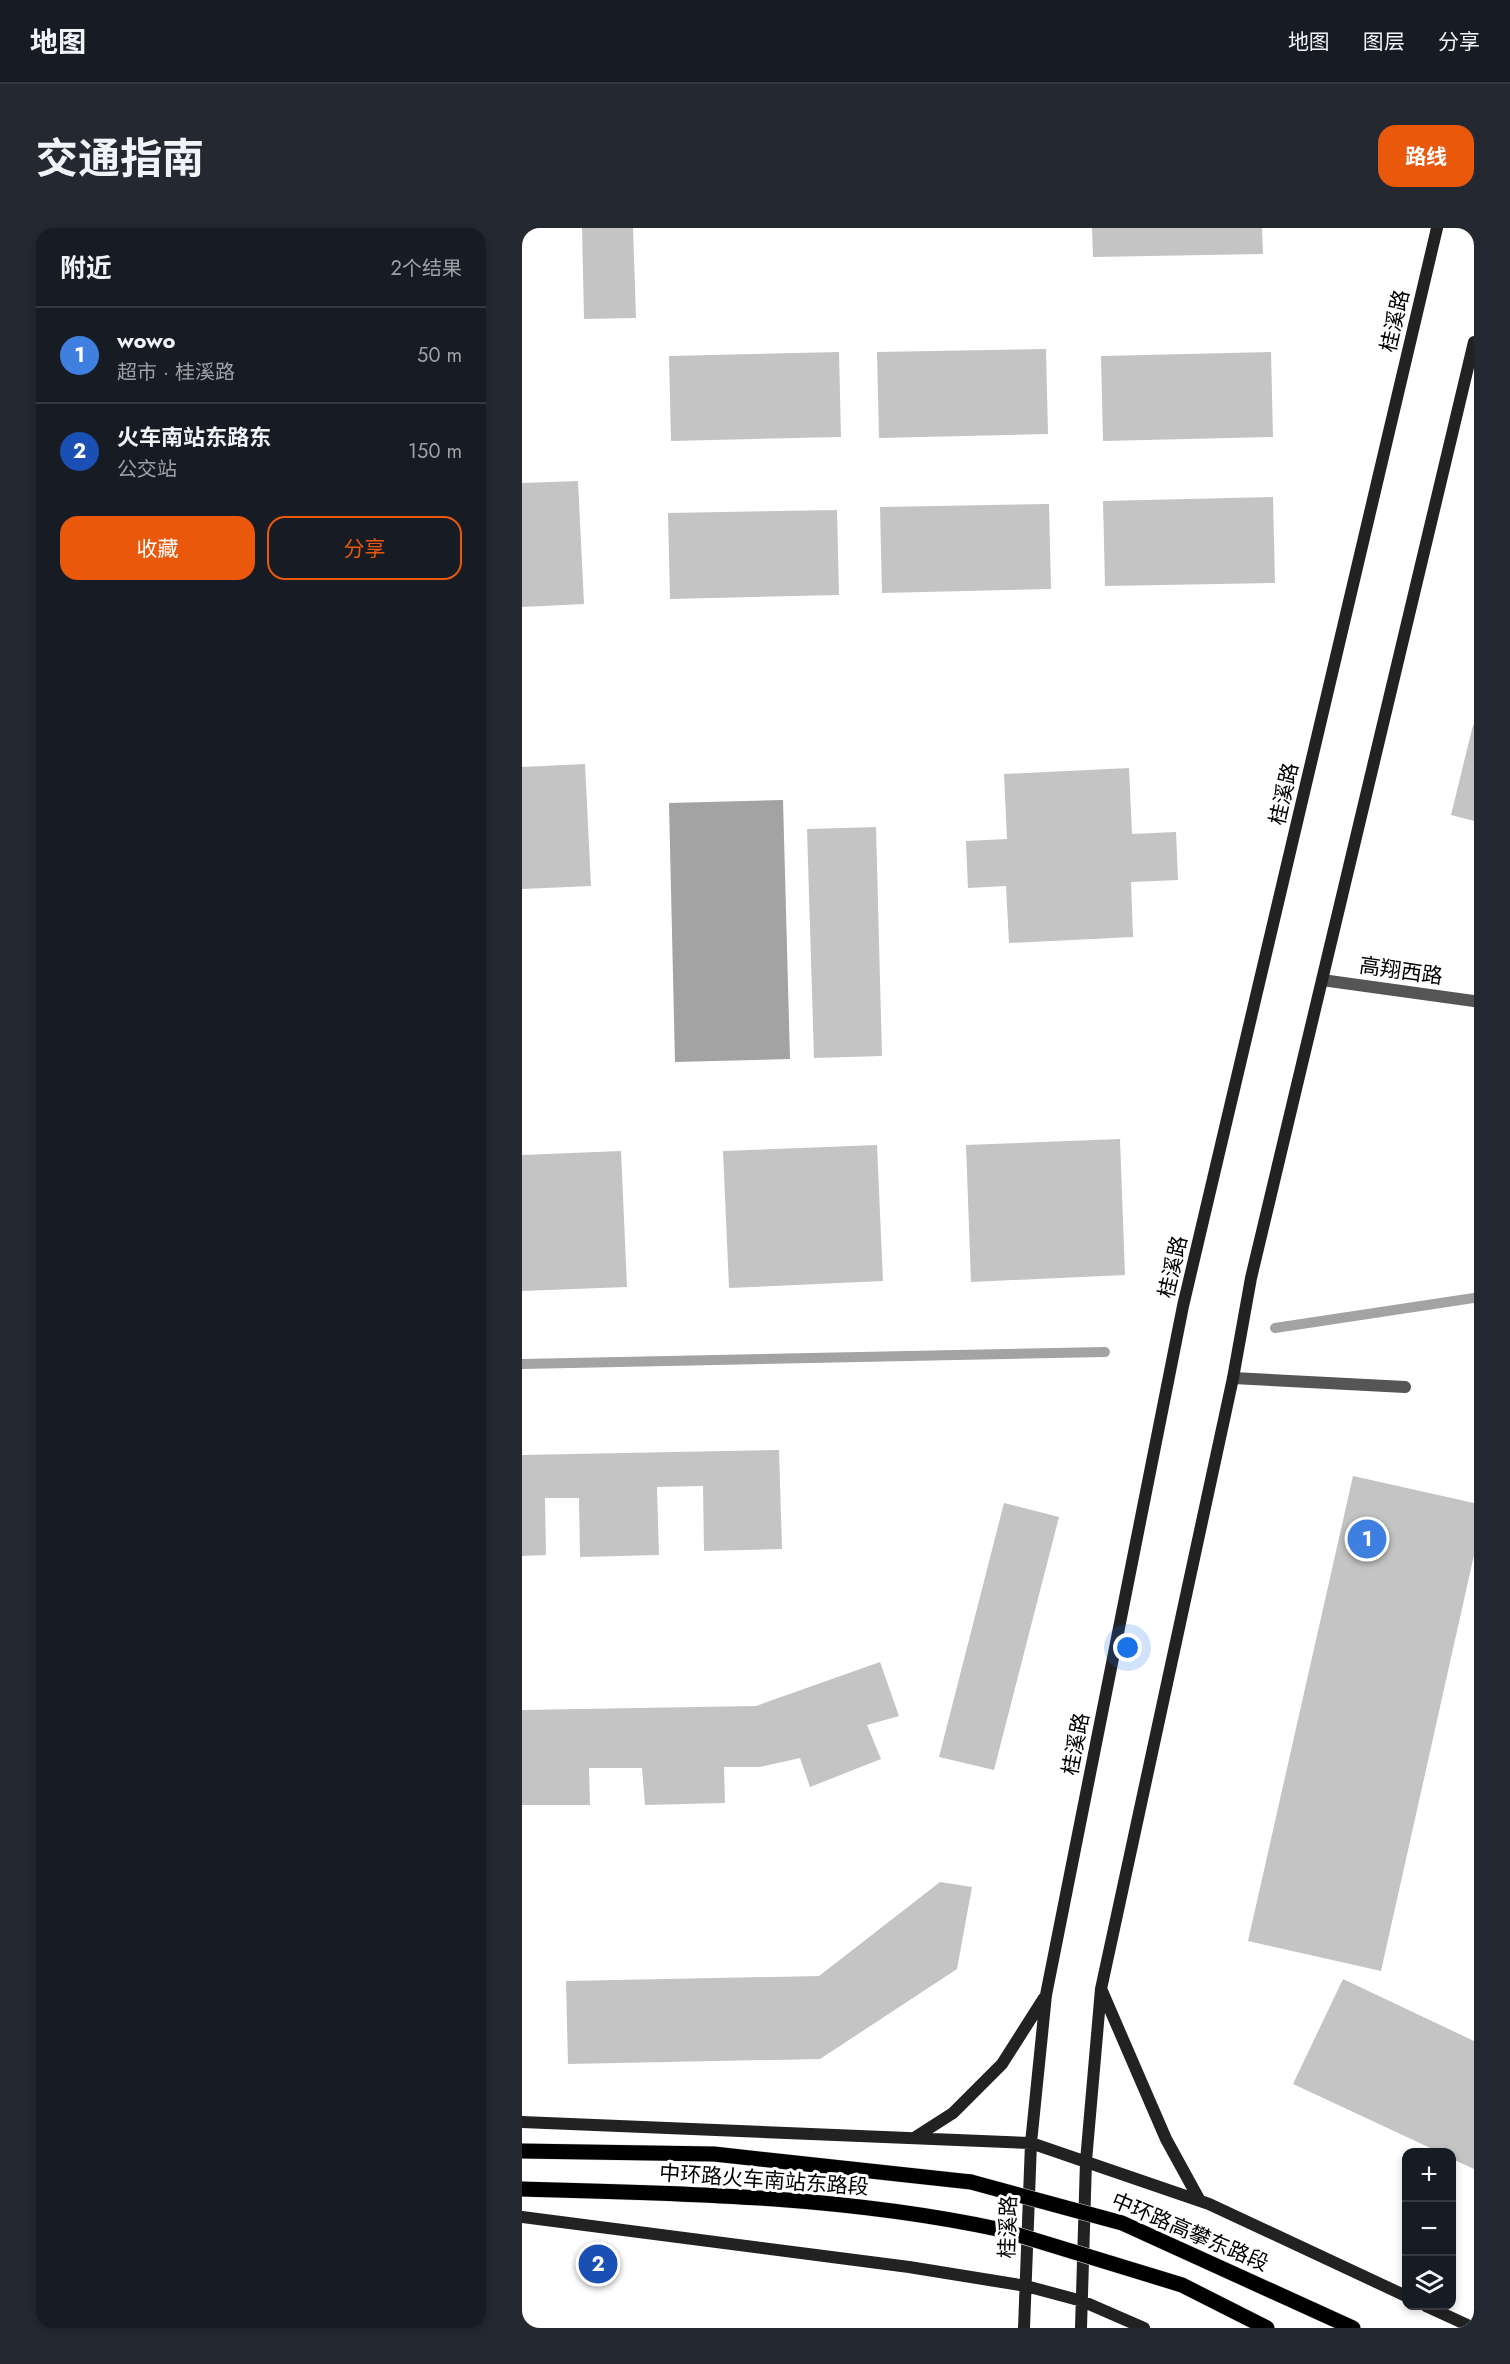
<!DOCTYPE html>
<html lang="zh">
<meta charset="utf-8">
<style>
:root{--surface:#171b24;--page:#242831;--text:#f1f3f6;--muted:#9ea1a6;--line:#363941;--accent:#ea580c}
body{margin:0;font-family:Jost,"Noto Sans SC",sans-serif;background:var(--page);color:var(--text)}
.controls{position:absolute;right:18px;bottom:18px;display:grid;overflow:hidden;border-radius:12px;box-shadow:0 3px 9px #0003}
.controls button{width:54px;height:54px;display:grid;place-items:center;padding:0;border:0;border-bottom:2px solid var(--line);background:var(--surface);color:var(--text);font:30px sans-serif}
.you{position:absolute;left:606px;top:1420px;width:21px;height:21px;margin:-15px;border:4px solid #fff;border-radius:50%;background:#1a73e8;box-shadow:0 0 0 9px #1a73e833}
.badge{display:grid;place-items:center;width:39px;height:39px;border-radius:50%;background:var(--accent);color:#fff;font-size:20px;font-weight:700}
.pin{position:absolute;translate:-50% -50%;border:3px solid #fff;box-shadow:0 2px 6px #0006}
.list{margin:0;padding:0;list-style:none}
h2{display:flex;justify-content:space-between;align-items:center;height:78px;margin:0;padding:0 24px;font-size:26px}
h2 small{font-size:20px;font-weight:400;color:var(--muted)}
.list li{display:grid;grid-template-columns:39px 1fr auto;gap:18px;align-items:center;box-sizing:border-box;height:96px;padding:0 24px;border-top:2px solid var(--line)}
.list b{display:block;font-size:22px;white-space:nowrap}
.list p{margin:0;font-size:20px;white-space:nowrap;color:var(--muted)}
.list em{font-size:20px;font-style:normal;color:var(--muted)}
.actions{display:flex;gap:12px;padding:18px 24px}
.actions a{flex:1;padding:14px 0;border:2px solid var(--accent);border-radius:18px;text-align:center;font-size:21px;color:var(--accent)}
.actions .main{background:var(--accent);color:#fff}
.icon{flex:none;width:33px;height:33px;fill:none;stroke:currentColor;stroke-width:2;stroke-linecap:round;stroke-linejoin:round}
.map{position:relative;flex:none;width:952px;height:2100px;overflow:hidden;border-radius:18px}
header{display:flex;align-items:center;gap:36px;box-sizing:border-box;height:84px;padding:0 30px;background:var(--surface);border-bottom:2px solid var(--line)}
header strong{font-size:28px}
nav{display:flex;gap:33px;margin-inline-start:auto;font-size:21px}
.intro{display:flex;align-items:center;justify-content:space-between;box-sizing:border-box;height:144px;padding:0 36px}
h1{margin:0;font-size:42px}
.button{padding:15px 27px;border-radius:18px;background:var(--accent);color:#fff;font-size:21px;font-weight:700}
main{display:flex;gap:36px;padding:0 36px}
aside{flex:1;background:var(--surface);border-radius:18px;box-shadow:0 3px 9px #0003}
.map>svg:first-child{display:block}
.water{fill:#a3a3a3}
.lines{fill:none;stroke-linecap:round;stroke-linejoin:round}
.stream{stroke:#a3a3a3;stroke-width:10}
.building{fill:#c4c4c4}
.primary-casing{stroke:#dbdbdb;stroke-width:16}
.street{stroke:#555;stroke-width:12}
.secondary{stroke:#222;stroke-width:12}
.primary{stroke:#000;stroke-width:15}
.primary-bridge-casing{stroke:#dbdbdb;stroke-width:16;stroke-linecap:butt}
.primary-bridge{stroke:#000;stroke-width:15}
.labels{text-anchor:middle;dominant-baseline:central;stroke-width:6;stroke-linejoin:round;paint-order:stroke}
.street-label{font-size:21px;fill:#000;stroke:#fff}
</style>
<header>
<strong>地图</strong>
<nav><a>地图</a><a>图层</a><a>分享</a></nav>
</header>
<div class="intro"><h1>交通指南</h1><a class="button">路线</a></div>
<main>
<aside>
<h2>附近<small>2个结果</small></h2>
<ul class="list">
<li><span class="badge" style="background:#3f7fe0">1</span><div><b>wowo</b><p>超市 · 桂溪路</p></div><em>50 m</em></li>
<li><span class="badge" style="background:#1a4fb4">2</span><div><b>火车南站东路东</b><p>公交站</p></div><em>150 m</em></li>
</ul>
<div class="actions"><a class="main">收藏</a><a>分享</a></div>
</aside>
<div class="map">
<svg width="952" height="2100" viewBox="0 0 952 2100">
<rect width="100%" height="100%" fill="#fff"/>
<path class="water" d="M261 572 268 831 153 834 147 575Z"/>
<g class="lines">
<path class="stream" d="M753 1100 952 1070
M0 1136 583 1124"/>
</g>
<path class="building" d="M60 0H111L114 90 62 91Z
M570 0H740L741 26 571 29Z
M524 121 526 206 357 210 355 124Z
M317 124 319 209 149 213 147 128Z
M749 124 751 209 581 213 579 128Z
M56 253 62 376 0 379V255Z
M751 269 753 355 583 358 581 273Z
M527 276 529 361 360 365 358 279Z
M315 282 317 367 148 371 146 285Z
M951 497H952V593L929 587Z
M63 536 69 658 0 661V539Z
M607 540 610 606 654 604 656 652 609 654 611 709 487 715 484 658 446 660 444 613 485 611 482 546Z
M354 599 360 828 292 830 285 601Z
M598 911 603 1047 449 1054 444 917Z
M355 917 361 1053 207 1060 201 923Z
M99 923 105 1059 0 1063V927Z
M257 1222 260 1321 182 1323 181 1258 135 1259 137 1327 58 1329 57 1270H23L24 1327 0 1328V1227Z
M831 1248 952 1275V1327L859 1743 726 1713Z
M482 1275 537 1289 472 1542 417 1529Z
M358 1434 377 1488 345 1497 359 1531 288 1559 278 1530 238 1539H202L203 1575 123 1577 120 1540H67L68 1577H0V1482L234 1478Z
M418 1654 450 1659 435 1741 298 1831 46 1836 44 1753 297 1748Z
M821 1751 952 1813V1941L930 1931V1924H917L771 1856Z"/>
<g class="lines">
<g class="primary-casing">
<path id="primary" d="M0 1923 192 1926 449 1954
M0 1961C160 1965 323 1968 480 2002"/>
</g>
<path class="street" d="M800 752 952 773
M711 1150 883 1159"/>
<path class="secondary" d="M580 1763 644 1911 678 1973
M0 1894 509 1915 687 1976 884 2068
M392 1910 431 1885 480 1836 522 1770
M0 1989 387 2039 504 2058 560 2073 622 2100
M904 2078 952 2100
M502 2100 509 1915 524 1767 661 1078 915 0
M559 2100 564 1933 579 1761 711 1150 729 1050 952 114"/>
<use href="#primary" class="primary"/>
<g class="primary-bridge-casing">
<path id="primary-bridge" d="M449 1954 600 1995 831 2100
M480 2002 660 2057 745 2100"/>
</g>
<use href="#primary-bridge" class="primary-bridge"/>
</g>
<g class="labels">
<g class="street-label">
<text transform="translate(873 93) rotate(-77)">桂溪路</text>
<text transform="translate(762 566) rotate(-77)">桂溪路</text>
<text transform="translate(879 743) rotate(8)">高翔西路</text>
<text transform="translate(651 1039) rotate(-77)">桂溪路</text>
<text transform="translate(554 1516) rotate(-79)">桂溪路</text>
<text transform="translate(242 1952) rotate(4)">中环路火车南站东路段</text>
<text transform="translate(486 1999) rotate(-88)">桂溪路</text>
<text transform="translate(668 2004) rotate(23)">中环路高攀东路段</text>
</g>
</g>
</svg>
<div class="controls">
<button>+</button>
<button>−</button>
<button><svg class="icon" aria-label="layers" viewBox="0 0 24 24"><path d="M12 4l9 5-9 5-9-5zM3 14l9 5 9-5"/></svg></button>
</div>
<div class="you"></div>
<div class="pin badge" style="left:845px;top:1311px;background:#3f7fe0">1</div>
<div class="pin badge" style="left:76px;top:2036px;background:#1a4fb4">2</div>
</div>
</main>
